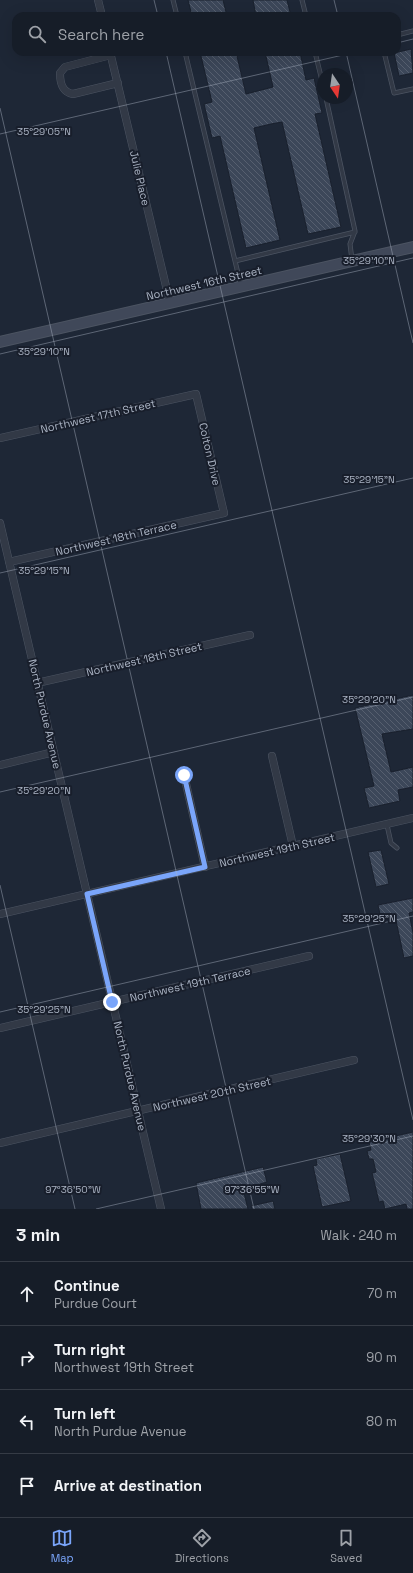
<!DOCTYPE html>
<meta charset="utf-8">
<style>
:root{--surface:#161d28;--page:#232a34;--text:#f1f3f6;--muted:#9ea2a8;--line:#353b45;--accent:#7aa5fa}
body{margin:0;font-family:"Space Grotesk",sans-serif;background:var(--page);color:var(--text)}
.compass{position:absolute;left:317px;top:68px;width:36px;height:36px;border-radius:50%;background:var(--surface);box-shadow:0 4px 16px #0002;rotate:167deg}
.stop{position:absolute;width:12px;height:12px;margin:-9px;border:3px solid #7aa5fa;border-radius:50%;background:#fff}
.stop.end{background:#7aa5fa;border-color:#fff;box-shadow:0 1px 4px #0008}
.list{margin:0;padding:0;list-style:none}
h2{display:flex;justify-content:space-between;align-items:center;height:52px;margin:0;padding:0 16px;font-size:17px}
h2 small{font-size:13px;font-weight:400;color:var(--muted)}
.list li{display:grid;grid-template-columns:26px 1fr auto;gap:12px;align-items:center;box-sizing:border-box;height:64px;padding:0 16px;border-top:1px solid var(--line)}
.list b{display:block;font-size:15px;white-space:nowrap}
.list p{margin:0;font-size:13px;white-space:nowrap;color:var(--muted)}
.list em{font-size:13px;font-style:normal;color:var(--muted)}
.icon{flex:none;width:22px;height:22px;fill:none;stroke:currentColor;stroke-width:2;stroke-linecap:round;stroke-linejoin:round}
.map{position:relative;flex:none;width:413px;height:1209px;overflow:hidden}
.search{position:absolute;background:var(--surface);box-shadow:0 4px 16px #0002;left:12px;right:12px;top:12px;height:44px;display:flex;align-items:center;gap:10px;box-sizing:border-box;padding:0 14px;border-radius:12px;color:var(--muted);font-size:15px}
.sheet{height:308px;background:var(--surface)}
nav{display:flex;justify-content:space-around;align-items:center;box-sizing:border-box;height:56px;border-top:1px solid var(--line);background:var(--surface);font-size:11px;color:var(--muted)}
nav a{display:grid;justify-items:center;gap:2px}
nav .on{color:var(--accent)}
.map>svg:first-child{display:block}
.building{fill:url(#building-back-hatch);stroke:#19202d}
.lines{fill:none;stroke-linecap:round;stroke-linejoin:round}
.lane-casing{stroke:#4c5462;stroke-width:5}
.street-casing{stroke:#4c5462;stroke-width:8}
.secondary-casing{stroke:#4c5462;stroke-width:12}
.lane{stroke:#323946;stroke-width:3.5}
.street{stroke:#323946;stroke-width:7}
.secondary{stroke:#404859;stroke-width:10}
.route{stroke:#7aa5fa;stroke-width:5}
.ticks{fill:none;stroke:#abb4c4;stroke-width:1;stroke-opacity:0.45}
.labels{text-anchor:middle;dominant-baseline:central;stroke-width:4;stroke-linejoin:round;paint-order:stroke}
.street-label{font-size:11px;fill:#abb4c4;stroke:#181e2b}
.ticks-label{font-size:10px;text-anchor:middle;fill:#abb4c4;stroke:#181e2b;stroke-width:4;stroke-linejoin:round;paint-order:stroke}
</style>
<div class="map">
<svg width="413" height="1209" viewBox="0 0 413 1209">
<defs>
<pattern id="building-back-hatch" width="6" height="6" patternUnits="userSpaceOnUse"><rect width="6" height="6" fill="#3c4759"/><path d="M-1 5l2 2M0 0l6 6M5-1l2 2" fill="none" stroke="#565f6f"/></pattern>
</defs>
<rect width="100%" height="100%" fill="#1e2736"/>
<path class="building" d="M188 0H223L227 16H192Z
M253 0H287L291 16H256Z
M411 49 413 73 399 76 394 53Z
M200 52H236L246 94 273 87 265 52H300L306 80 314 78 322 113 315 114 341 227 308 234 282 122 271 124 254 128 280 240 246 248 220 136 212 138 204 104 212 102Z
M413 695V729L382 734 391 772 413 767V787L398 790 400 801 369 808 364 788 374 786 355 708Z
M381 850 389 884 376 887 368 852Z
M413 898V912L409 913 413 933V956L404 958 395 916 381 919 378 905Z
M413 1132V1209H407L406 1204 385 1209 383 1201 379 1202 374 1181 372 1173 376 1172 373 1159H369L367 1151 371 1150 369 1142Z
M340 1154 351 1201 322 1207 313 1166 317 1165 316 1159Z
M263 1167 267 1182 243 1189 248 1209H201L196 1183Z
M273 1201 275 1209H252L251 1206Z"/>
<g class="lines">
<g class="lane-casing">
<path id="lane" d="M173 0 177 16
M302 0 306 16
M397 35 413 31
M185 52 241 286
M315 52 323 85
M384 52 394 93 413 89
M326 98 355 231 350 244 352 260
M235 261 355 232
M387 825 391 843 397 848"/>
</g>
<g class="street-casing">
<path id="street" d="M98 0 102 16
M110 52 170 303
M111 55 65 67 60 73C60 83 62 92 73 94L118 83
M0 438 196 394 224 513 9 562
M0 523 161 1209
M37 683 250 635
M272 756 293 846
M0 765 54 752
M184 775 205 867
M0 914 413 818
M0 1028 309 956
M0 1143 354 1060"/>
</g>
<g class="secondary-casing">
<path id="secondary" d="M0 342 413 247"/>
</g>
<use href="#lane" class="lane"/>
<use href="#street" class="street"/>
<use href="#secondary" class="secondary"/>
</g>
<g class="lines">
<path class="route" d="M112 1002 87 894 205 867 184 775"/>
</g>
<path class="ticks" d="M154 0 158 16M334 0 338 16M397 43 413 39M166 52 413 1120M346 52 413 343M0 108 254 1209M0 134 356 52M0 354 413 258M0 573 413 478M0 792 413 697M0 885 75 1209M0 1012 413 916M96 1209 413 1136"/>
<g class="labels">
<g class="street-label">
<text transform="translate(140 178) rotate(77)">Julie Place</text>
<text transform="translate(204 283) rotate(-13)">Northwest 16th Street</text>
<text transform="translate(98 416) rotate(-13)">Northwest 17th Street</text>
<text transform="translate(210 454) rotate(77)">Colton Drive</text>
<text transform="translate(116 538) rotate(-13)">Northwest 18th Terrace</text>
<text transform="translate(144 659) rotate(-13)">Northwest 18th Street</text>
<text transform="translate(45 714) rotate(77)">North Purdue Avenue</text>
<text transform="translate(277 850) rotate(-13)">Northwest 19th Street</text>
<text transform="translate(190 984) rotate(-13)">Northwest 19th Terrace</text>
<text transform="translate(130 1076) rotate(77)">North Purdue Avenue</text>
<text transform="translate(212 1094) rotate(-13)">Northwest 20th Street</text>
</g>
</g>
<g class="ticks-label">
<text x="44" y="135">35°29'05"N</text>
<text x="369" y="264">35°29'10"N</text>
<text x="44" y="355">35°29'10"N</text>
<text x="369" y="483">35°29'15"N</text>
<text x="44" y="574">35°29'15"N</text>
<text x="369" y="703">35°29'20"N</text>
<text x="44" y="794">35°29'20"N</text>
<text x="369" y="922">35°29'25"N</text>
<text x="44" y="1013">35°29'25"N</text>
<text x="369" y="1142">35°29'30"N</text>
<text x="73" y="1193">97°36'50"W</text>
<text x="252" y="1193">97°36'55"W</text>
</g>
</svg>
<svg class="compass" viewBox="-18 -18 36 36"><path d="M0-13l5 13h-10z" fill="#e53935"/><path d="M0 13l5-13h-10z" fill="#9ea2a8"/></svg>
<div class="stop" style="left:184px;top:775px"></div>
<div class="stop end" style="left:112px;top:1002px"></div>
<div class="search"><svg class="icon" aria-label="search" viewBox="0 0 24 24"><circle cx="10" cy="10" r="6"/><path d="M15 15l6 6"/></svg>Search here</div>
</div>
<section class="sheet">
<h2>3 min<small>Walk · 240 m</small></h2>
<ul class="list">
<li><svg class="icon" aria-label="ahead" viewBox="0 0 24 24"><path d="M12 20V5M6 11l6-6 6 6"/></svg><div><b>Continue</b><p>Purdue Court</p></div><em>70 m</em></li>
<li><svg class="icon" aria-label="right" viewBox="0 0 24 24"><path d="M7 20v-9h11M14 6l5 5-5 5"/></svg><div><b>Turn right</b><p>Northwest 19th Street</p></div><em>90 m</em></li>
<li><svg class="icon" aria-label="left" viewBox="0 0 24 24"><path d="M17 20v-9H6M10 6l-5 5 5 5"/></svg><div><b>Turn left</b><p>North Purdue Avenue</p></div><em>80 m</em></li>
<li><svg class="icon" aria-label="arrive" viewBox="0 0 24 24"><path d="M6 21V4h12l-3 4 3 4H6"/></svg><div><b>Arrive at destination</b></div></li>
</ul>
</section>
<nav>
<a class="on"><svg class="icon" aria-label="map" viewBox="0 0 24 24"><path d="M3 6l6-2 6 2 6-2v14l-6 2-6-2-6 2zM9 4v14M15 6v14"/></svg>Map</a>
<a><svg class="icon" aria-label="directions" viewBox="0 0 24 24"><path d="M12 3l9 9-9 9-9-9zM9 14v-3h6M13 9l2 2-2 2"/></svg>Directions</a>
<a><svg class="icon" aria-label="saved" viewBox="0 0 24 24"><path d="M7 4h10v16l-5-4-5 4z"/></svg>Saved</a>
</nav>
